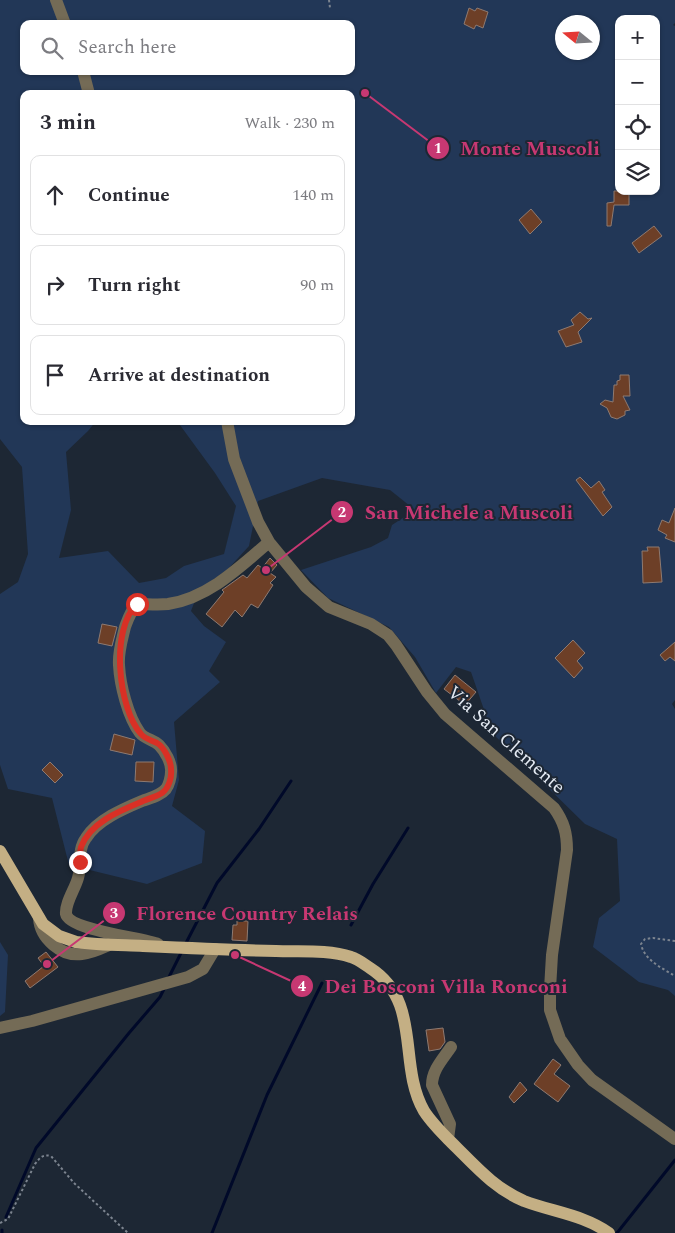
<!DOCTYPE html>
<meta charset="utf-8">
<style>
:root{--surface:#fff;--page:#f7f7f7;--text:#2b2b33;--muted:#7c7c81;--line:#e1e1e2}
body{margin:0;font-family:Spectral,serif;background:var(--page);color:var(--text)}
.controls{position:absolute;right:15px;top:15px;display:grid;overflow:hidden;border-radius:10px;box-shadow:0 1px 4px #0004}
.controls button{width:45px;height:45px;display:grid;place-items:center;padding:0;border:0;border-bottom:1px solid var(--line);background:var(--surface);color:var(--text);font:25px sans-serif}
.compass{position:absolute;left:555px;top:15px;width:45px;height:45px;border-radius:50%;background:var(--surface);box-shadow:0 1px 4px #0004;rotate:288deg}
.stop{position:absolute;width:15px;height:15px;margin:-11px;border:4px solid #d93025;border-radius:50%;background:#fff}
.stop.end{background:#d93025;border-color:#fff;box-shadow:0 1px 5px #0008}
.list{margin:0;padding:0;list-style:none}
h2{display:flex;justify-content:space-between;align-items:center;height:65px;margin:0;padding:0 20px;font-size:21px}
h2 small{font-size:16px;font-weight:400;color:var(--muted)}
.list li{display:grid;grid-template-columns:32px 1fr auto;gap:15px;align-items:center;box-sizing:border-box;height:80px;margin:0 10px 10px;padding:0 10px;border:1px solid var(--line);border-radius:10px}
.list b{display:block;font-size:19px;white-space:nowrap}
.list em{font-size:16px;font-style:normal;color:var(--muted)}
.icon{flex:none;width:28px;height:28px;fill:none;stroke:currentColor;stroke-width:2;stroke-linecap:round;stroke-linejoin:round}
.map{position:relative;flex:none;width:675px;height:1233px;overflow:hidden}
.search{position:absolute;background:var(--surface);box-shadow:0 1px 4px #0004;left:20px;top:20px;width:335px;height:55px;display:flex;align-items:center;gap:12px;box-sizing:border-box;padding:0 18px;border-radius:10px;color:var(--muted);font-size:19px}
.panel{position:absolute;background:var(--surface);box-shadow:0 1px 4px #0004;left:20px;top:90px;width:335px;height:335px;border-radius:10px}
.map>svg:first-child{display:block}
.green{fill:#223757;fill-rule:evenodd}
.lines{fill:none;stroke-linecap:round;stroke-linejoin:round}
.stream{stroke:#000929;stroke-width:3}
.building{fill:#6d3f27;stroke:#8e7a71}
.path{stroke:#7c848f;stroke-width:2;stroke-dasharray:2.5 2.5;stroke-linecap:butt}
.minor{stroke:#746b56;stroke-width:12}
.major{stroke:#c4af84;stroke-width:12}
.route{stroke:#d93025;stroke-width:6}
.labels{text-anchor:middle;dominant-baseline:central;stroke-width:4;stroke-linejoin:round;paint-order:stroke}
.street-label{font-size:19px;fill:#e4eaf3;stroke:#1d2734}
.leader{fill:none;stroke:#c73872;stroke-width:2}
.callout-dot{fill:#c73872;stroke:#1d2734;stroke-width:2}
.mark-label{font-size:15px;text-anchor:middle;font-weight:bold;fill:#fff}
.callout-label{font-size:20px;text-anchor:middle;font-weight:bold;fill:#c73872;stroke:#1d2734;stroke-width:4;stroke-linejoin:round;paint-order:stroke}
</style>
<div class="map">
<svg width="675" height="1233" viewBox="0 0 675 1233">
<rect width="100%" height="100%" fill="#1d2734"/>
<path class="green" d="M0 0H675V23L673 25 675 26V700L672 704 675 709V996L668 990 639 982 593 947 599 918 620 901 617 839 585 824 492 733 471 672 456 667 436 693 415 657 389 627 328 598 301 570 371 547 388 538 392 525 415 510 390 490 322 478 258 501 249 546 228 569 199 590 191 611 204 626 226 642 209 671 220 682 174 722 179 780 172 806 205 831 202 863 147 884 69 865 52 798 8 789 0 765V594L18 582 28 554 22 467 0 439ZM619 19H656V191H619ZM562 22H592V52H562ZM24 24H351V71H24ZM24 94H351V421H177L215 473 236 506 224 554 184 566 166 578 139 583 108 551 59 558 71 510 66 452 88 431 96 421H24Z
M0 942 8 955 5 1012 0 1016Z"/>
<g class="lines">
<path class="stream" d="M351 925 373 884 408 828
M186 943 217 883 259 829 291 781
M168 979 182 951
M6 1217 36 1148 129 1033 160 997 165 987
M2 1233V1230
M212 1233 267 1095 322 983
M617 1233 675 1160"/>
</g>
<path class="building" d="M469 8 475 11 477 8 488 12 483 28 476 25 474 29 464 24Z
M614 191H629V205H614L611 226H607V203L614 202Z
M531 209 542 222 530 234 519 220Z
M654 226 662 236 639 253 632 243Z
M580 312 588 319 592 318 578 332 582 342 566 347 558 331 574 325 571 320Z
M620 375H629L630 396H623L630 410 625 411V415L617 419 611 417 607 408 600 404 605 400 613 402 614 385H617V381L620 380Z
M580 477 591 488 599 481 605 490 602 492 612 507 603 516 576 480Z
M675 508V542L665 538 667 535 658 530 662 520 669 523Z
M647 547H659L662 582 643 583 642 551H648Z
M270 558 277 565 270 573 276 577 270 583 273 585 258 608 251 604 242 617 235 610 222 627 206 614 224 592 222 590 243 575 247 578 258 565 262 568Z
M102 624 117 627 112 646 98 643Z
M573 640 585 653 577 661 583 668 574 678 555 658Z
M675 642V661L670 657 665 661 660 655Z
M455 675 476 692 465 705 444 689Z
M114 734 135 740 132 755 110 750Z
M50 762 63 775 55 783 42 770Z
M136 762H154L153 782 135 781Z
M237 921H248L247 941 232 940 233 925H237Z
M46 952 58 967 30 988 25 981 44 966 38 958Z
M443 1028 445 1042 440 1049 429 1051 426 1030Z
M553 1059 561 1065 554 1074 570 1086 558 1102 534 1084Z
M520 1082 527 1090 514 1103 509 1097Z"/>
<g class="lines">
<path class="path" d="M329 0 330 8
M675 941 653 938 645 939 641 944C644 960 662 968 675 976
M0 1223 8 1219 35 1164C40 1158 42 1154 51 1156L74 1183 128 1233"/>
<path class="minor" d="M56 0 65 24
M83 71 89 94
M227 421 234 459 258 522 269 542 306 587 329 607 371 624 388 635 396 645 427 692 445 714 554 808C564 822 567 833 567 850L552 955 550 989V1010L560 1039 578 1065 592 1080 675 1139
M39 918C40 938 61 957 82 954 92 953 102 948 111 944
M158 944C143 938 69 930 66 914 65 903 75 889 78 878 82 865 77 850 86 838 97 820 123 809 142 801 150 798 160 796 166 789 169 785 171 777 171 772 172 763 165 751 159 745 154 740 145 739 140 733 128 717 120 685 119 665 118 652 122 640 125 627 128 619 131 610 137 604 147 604 158 605 168 604 208 598 240 567 269 542
M0 1028 32 1021 188 977 203 969 215 949
M448 1139 450 1124 432 1085C432 1070 443 1059 451 1047"/>
<path class="major" d="M0 851 43 924 59 936 76 942C98 945 121 945 143 946 187 948 231 950 276 951 299 952 328 949 351 957 358 959 364 964 370 968 423 1002 397 1064 424 1111 433 1125 445 1136 457 1148 478 1169 496 1189 524 1201 553 1212 584 1215 609 1233"/>
</g>
<g class="lines">
<path class="route" d="M80 862C80 857 80 851 81 847 90 823 119 811 141 802 147 799 156 797 162 793 169 788 172 777 171 769 171 761 164 747 157 743 151 740 145 739 141 734 118 708 110 629 137 604"/>
</g>
<g class="labels">
<g class="street-label">
<text transform="translate(506 740) rotate(42)">Via San Clemente</text>
</g>
</g>
<path class="leader" d="M365 93L438 148M266 570L342 512M47 964L114 913M235 955L302 986"/>
<g class="callout-dot">
<circle cx="365" cy="93" r="5"/>
<circle cx="266" cy="570" r="5"/>
<circle cx="47" cy="964" r="5"/>
<circle cx="235" cy="955" r="5"/>
<circle cx="438" cy="148" r="12"/>
<circle cx="342" cy="512" r="12"/>
<circle cx="114" cy="913" r="12"/>
<circle cx="302" cy="986" r="12"/>
</g>
<g class="mark-label">
<text x="438" y="153">1</text>
<text x="342" y="517">2</text>
<text x="114" y="918">3</text>
<text x="302" y="991">4</text>
</g>
<g class="callout-label">
<text x="530" y="155">Monte Muscoli</text>
<text x="469" y="519">San Michele a Muscoli</text>
<text x="247" y="920">Florence Country Relais</text>
<text x="446" y="993">Dei Bosconi Villa Ronconi</text>
</g>
</svg>
<div class="controls">
<button>+</button>
<button>−</button>
<button><svg class="icon" aria-label="locate" viewBox="0 0 24 24"><circle cx="12" cy="12" r="6"/><path d="M12 2v4M12 18v4M2 12h4M18 12h4"/></svg></button>
<button><svg class="icon" aria-label="layers" viewBox="0 0 24 24"><path d="M12 4l9 5-9 5-9-5zM3 14l9 5 9-5"/></svg></button>
</div>
<svg class="compass" viewBox="-18 -18 36 36"><path d="M0-13l5 13h-10z" fill="#e53935"/><path d="M0 13l5-13h-10z" fill="#7c7c81"/></svg>
<div class="stop" style="left:137px;top:604px"></div>
<div class="stop end" style="left:80px;top:862px"></div>
<div class="search"><svg class="icon" aria-label="search" viewBox="0 0 24 24"><circle cx="10" cy="10" r="6"/><path d="M15 15l6 6"/></svg>Search here</div>
<section class="panel">
<h2>3 min<small>Walk · 230 m</small></h2>
<ul class="list">
<li><svg class="icon" aria-label="ahead" viewBox="0 0 24 24"><path d="M12 20V5M6 11l6-6 6 6"/></svg><div><b>Continue</b></div><em>140 m</em></li>
<li><svg class="icon" aria-label="right" viewBox="0 0 24 24"><path d="M7 20v-9h11M14 6l5 5-5 5"/></svg><div><b>Turn right</b></div><em>90 m</em></li>
<li><svg class="icon" aria-label="arrive" viewBox="0 0 24 24"><path d="M6 21V4h12l-3 4 3 4H6"/></svg><div><b>Arrive at destination</b></div></li>
</ul>
</section>
</div>
